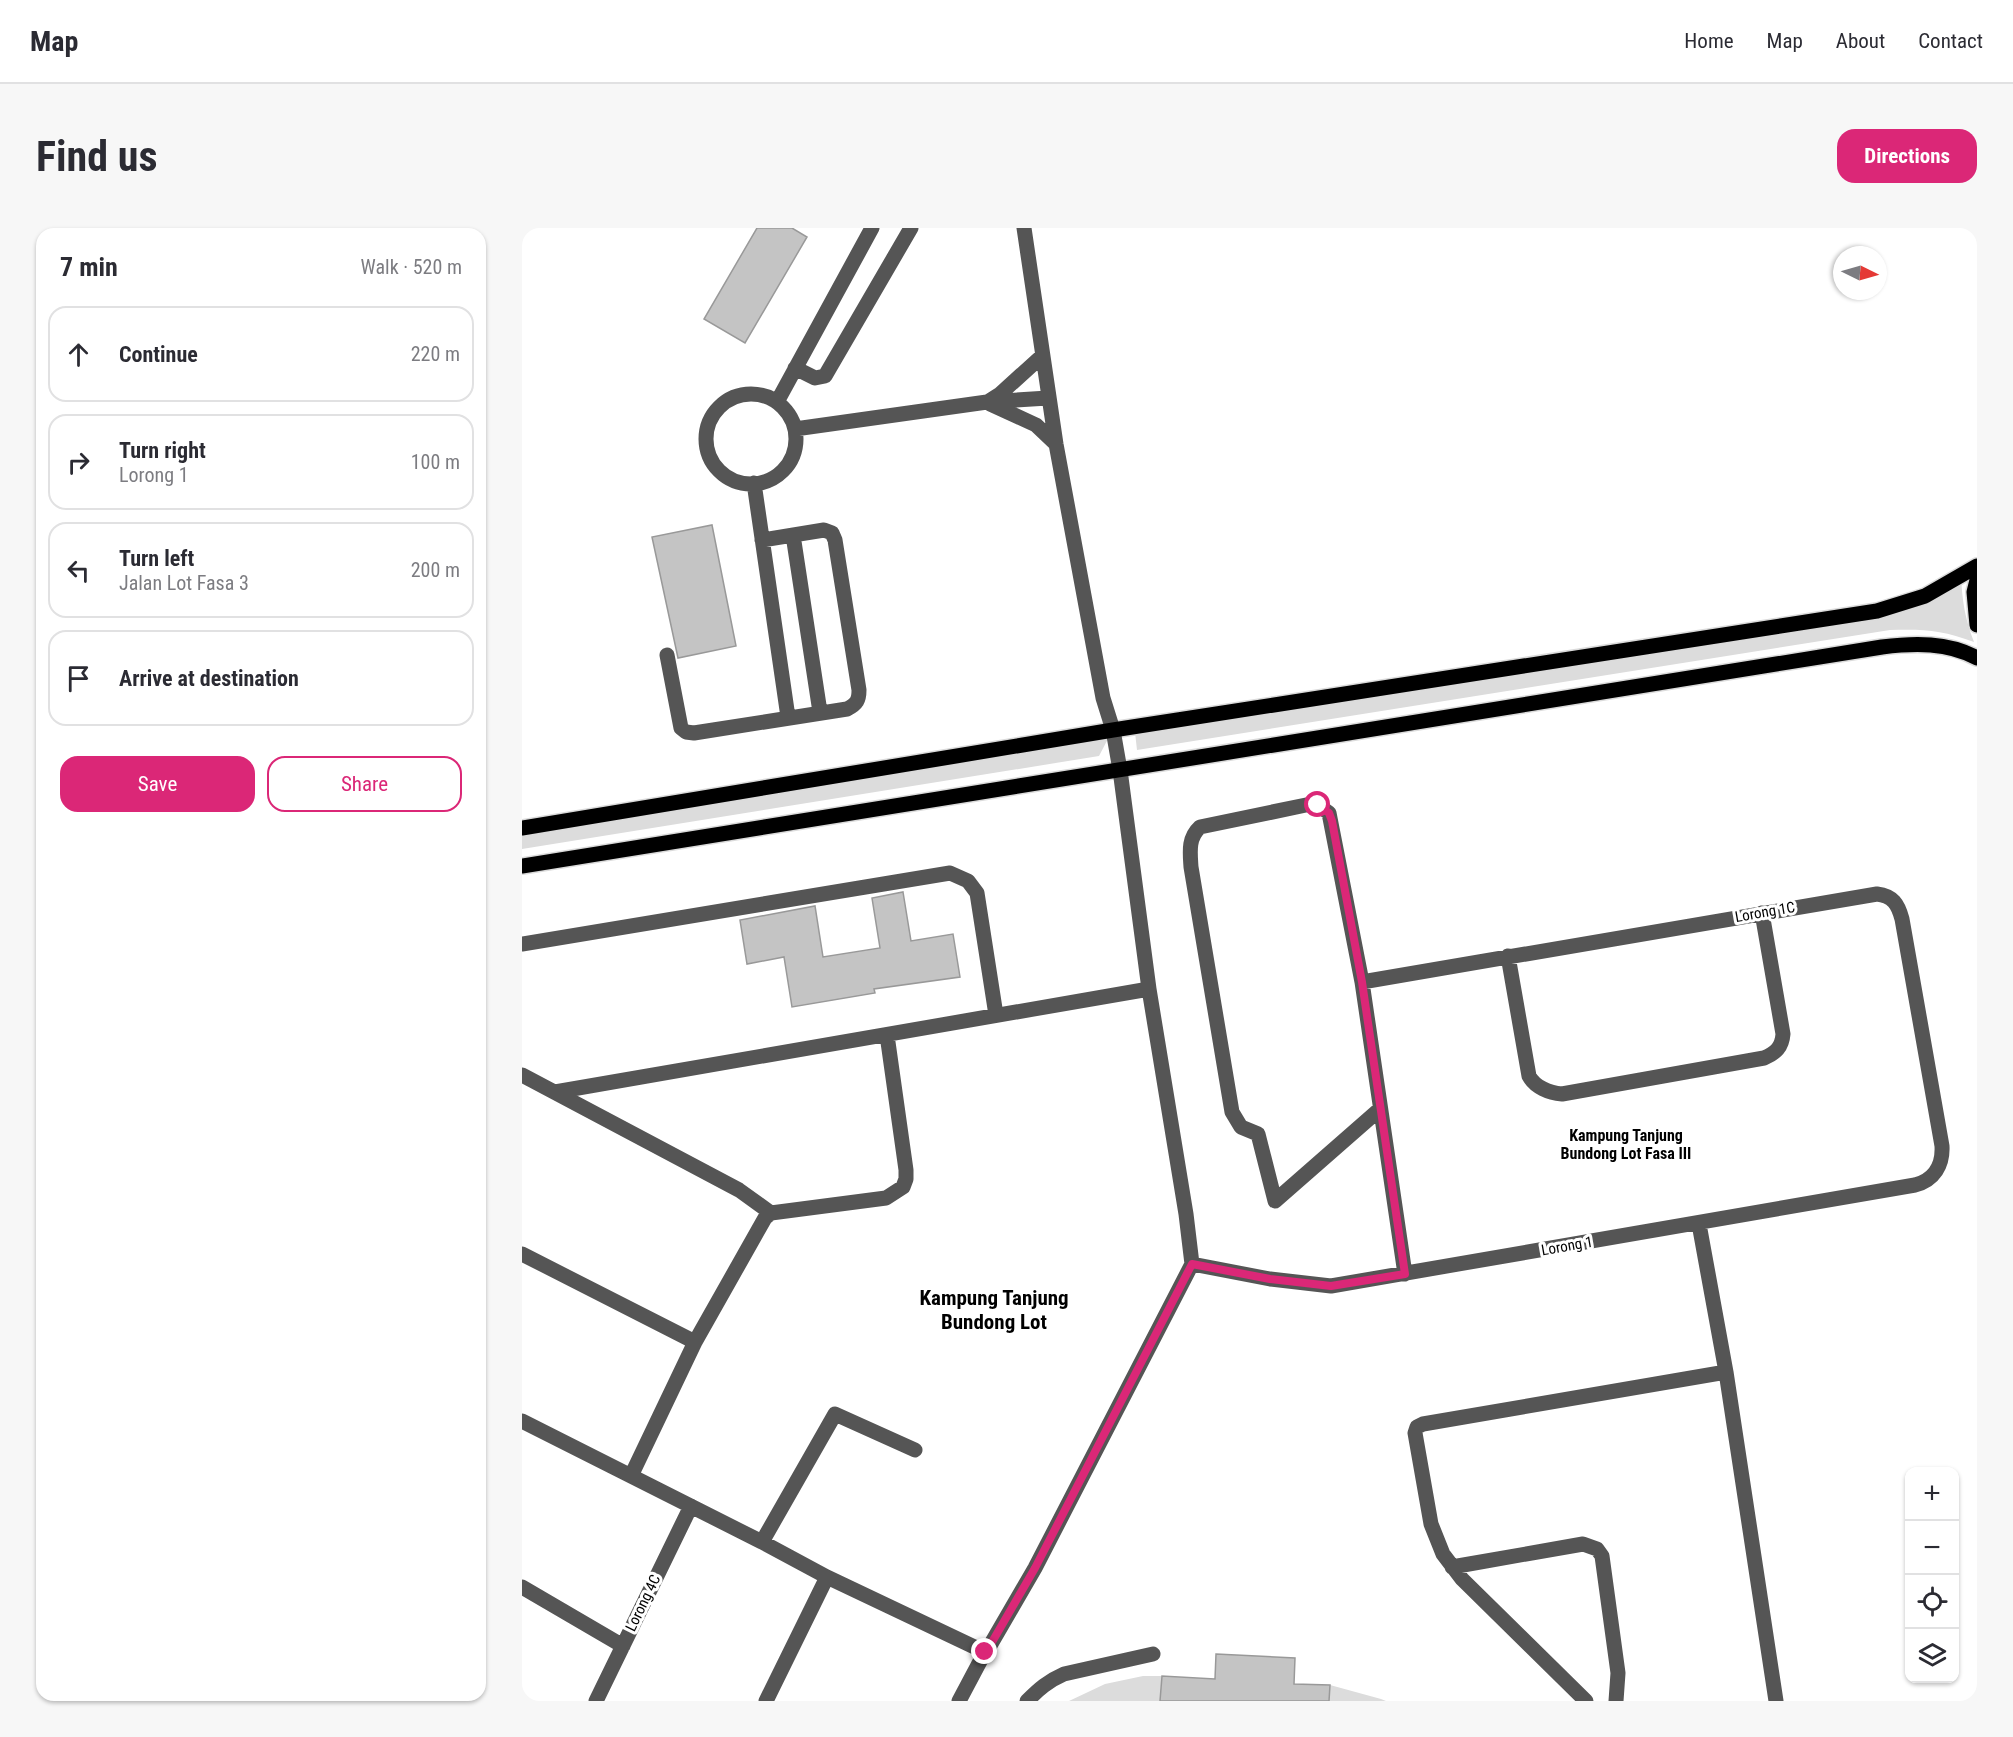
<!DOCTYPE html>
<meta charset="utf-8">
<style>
:root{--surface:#fff;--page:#f7f7f7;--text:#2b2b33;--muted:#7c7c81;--line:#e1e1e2;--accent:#db2777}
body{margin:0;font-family:"Roboto Condensed",sans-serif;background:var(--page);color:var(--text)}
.controls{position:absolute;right:18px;bottom:18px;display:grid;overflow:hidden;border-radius:12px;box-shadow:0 2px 4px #0004}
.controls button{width:54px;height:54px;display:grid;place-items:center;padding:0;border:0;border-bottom:2px solid var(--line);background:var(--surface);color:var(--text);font:30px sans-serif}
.compass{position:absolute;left:1311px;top:18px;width:54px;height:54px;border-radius:50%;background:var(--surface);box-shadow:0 2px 4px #0004;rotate:95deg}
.stop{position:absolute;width:18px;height:18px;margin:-14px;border:4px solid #db2777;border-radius:50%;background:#fff}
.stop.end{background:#db2777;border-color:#fff;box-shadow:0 2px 6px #0008}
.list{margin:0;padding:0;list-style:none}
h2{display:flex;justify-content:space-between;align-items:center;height:78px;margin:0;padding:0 24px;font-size:26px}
h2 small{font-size:20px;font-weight:400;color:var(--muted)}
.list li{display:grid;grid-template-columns:39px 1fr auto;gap:18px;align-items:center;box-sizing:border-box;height:96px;margin:0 12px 12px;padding:0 12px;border:2px solid var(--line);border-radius:18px}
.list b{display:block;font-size:22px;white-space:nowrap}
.list p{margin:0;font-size:20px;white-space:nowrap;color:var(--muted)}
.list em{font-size:20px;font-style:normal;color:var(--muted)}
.actions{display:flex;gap:12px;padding:18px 24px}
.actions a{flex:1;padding:14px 0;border:2px solid var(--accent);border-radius:18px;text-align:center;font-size:21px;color:var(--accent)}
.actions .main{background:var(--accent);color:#fff}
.icon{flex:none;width:33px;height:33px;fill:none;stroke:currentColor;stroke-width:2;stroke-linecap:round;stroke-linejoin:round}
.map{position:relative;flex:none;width:1455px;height:1473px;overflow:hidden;border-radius:18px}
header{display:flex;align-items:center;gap:36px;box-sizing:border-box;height:84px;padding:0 30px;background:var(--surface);border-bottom:2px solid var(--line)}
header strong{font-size:28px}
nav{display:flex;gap:33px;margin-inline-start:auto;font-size:21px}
.intro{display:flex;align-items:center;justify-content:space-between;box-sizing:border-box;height:144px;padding:0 36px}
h1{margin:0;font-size:42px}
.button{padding:15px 27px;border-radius:18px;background:var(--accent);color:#fff;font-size:21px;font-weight:700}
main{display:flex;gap:36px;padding:0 36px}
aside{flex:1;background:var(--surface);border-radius:18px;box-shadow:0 2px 4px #0004}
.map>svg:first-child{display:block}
.green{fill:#dcdcdc}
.building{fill:#c4c4c4;stroke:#999;stroke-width:1.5}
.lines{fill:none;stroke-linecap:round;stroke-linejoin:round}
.major-casing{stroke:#dbdbdb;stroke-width:18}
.minor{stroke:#555;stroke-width:15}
.major{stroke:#000;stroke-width:15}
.route{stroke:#db2777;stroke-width:8}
.labels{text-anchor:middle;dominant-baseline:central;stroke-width:6;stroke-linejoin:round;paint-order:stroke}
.street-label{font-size:15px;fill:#000;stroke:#fff}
.neighbourhood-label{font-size:16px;font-weight:bold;fill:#000;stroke:#fff}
.district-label{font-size:21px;font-weight:bold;fill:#000;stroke:#fff}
</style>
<header>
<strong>Map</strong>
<nav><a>Home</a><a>Map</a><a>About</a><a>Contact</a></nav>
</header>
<div class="intro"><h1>Find us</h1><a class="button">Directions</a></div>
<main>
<aside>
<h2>7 min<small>Walk · 520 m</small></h2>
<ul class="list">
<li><svg class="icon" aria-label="ahead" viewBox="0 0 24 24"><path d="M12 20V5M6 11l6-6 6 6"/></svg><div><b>Continue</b></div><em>220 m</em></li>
<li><svg class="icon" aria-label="right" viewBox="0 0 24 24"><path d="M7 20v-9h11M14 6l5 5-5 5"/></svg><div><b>Turn right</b><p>Lorong 1</p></div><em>100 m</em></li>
<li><svg class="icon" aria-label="left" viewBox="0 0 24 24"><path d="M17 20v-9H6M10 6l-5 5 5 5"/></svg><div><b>Turn left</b><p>Jalan Lot Fasa 3</p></div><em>200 m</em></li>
<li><svg class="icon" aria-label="arrive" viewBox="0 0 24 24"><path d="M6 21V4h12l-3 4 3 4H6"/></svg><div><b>Arrive at destination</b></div></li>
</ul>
<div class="actions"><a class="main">Save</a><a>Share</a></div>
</aside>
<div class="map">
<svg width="1455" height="1473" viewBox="0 0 1455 1473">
<rect width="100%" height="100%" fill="#fff"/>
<path class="green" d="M1439 347C1440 372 1443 391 1452 414 1420 402 1402 401 1368 402L615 522 613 504 1365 383Z
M588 507 577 528 0 621V601Z
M621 1448H640L638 1473H547L583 1456Z
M808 1457 859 1471 864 1473H807Z"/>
<path class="building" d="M235 0H270L285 9 223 115 182 91Z
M190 297 214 418 156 430 130 309Z
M381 664 389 713 431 706 438 749 352 761 353 765 270 779 262 729 225 736 218 692 293 678 301 729 358 720 350 670Z
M694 1426 773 1430 772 1456 808 1457 807 1473H638L640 1448 693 1451Z"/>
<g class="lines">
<g class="major-casing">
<path id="major" d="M1455 352 1452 364 1455 397
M0 600 591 502 1355 383 1403 368 1455 338
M0 638 1360 419C1392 415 1426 414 1455 430"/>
</g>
<path class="minor" d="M502 0 534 216 581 470 591 502 598 542 627 761 664 986 670 1036
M273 140 293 150 303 148 389 0
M184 211a45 45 0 1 1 90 0a45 45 0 1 1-90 0Z
M467 173 478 166 520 128
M255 174 350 0
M468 176 514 197 534 216
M273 201 465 174 526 170
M232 255 266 489
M271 307 298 484
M145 427 159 500 164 504 172 505 325 481C335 476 337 472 337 462L313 312 310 305 302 302 240 312
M0 716 428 645 446 653 455 665 474 787
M986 728 1007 848C1013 859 1027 865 1040 866L1242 830C1254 825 1260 819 1261 806L1240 685
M0 847 217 962 249 985
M33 864 627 761
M858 881 753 973 736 906 719 899 710 884 669 639C668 624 666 610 678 599L784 577H796L807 585 840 754 883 1046
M1177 996 1204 1144 1254 1473
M0 1026 173 1114
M670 1036 748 1051 809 1058 1393 957C1412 952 1421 937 1420 918L1380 691C1376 676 1371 668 1355 666L840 754
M0 1193 240 1314 305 1349 463 1424
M109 1248 173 1114 243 990 249 985 364 970 381 959 384 951V942L365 807
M240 1314 313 1186 393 1222
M930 1339 1061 1316 1075 1321 1080 1328 1096 1445 1094 1473
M0 1359 101 1418
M74 1473 169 1278
M244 1473 305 1349
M437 1473 463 1424 466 1421 513 1340 670 1036
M505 1473C517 1461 526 1453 542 1446L631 1426
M1064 1473 940 1351 921 1326 909 1296 893 1205 895 1199 901 1196 1204 1144"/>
<use href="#major" class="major"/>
</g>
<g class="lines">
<path class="route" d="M463 1424 466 1421 513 1340 670 1036 748 1051 809 1058 883 1046 840 754 810 593 807 585 796 577"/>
</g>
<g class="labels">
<g class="street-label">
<text transform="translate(1243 684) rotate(-10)">Lorong 1C</text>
<text transform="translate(1045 1018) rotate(-10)">Lorong 1</text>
<text transform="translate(121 1375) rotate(-64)">Lorong 4C</text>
</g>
<g class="neighbourhood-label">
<text x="1104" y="907">Kampung Tanjung<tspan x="1104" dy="18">Bundong Lot Fasa III</tspan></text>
</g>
<g class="district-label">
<text x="472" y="1070">Kampung Tanjung<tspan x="472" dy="24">Bundong Lot</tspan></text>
</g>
</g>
</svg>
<div class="controls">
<button>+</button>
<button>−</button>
<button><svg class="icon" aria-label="locate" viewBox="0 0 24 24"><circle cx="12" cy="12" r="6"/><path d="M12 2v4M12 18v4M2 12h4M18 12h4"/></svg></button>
<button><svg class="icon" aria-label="layers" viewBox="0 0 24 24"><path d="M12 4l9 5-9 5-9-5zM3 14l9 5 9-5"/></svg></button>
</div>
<svg class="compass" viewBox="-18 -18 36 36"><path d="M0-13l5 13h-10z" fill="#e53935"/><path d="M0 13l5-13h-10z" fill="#7c7c81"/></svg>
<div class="stop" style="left:796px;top:577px"></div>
<div class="stop end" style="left:463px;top:1424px"></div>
</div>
</main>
